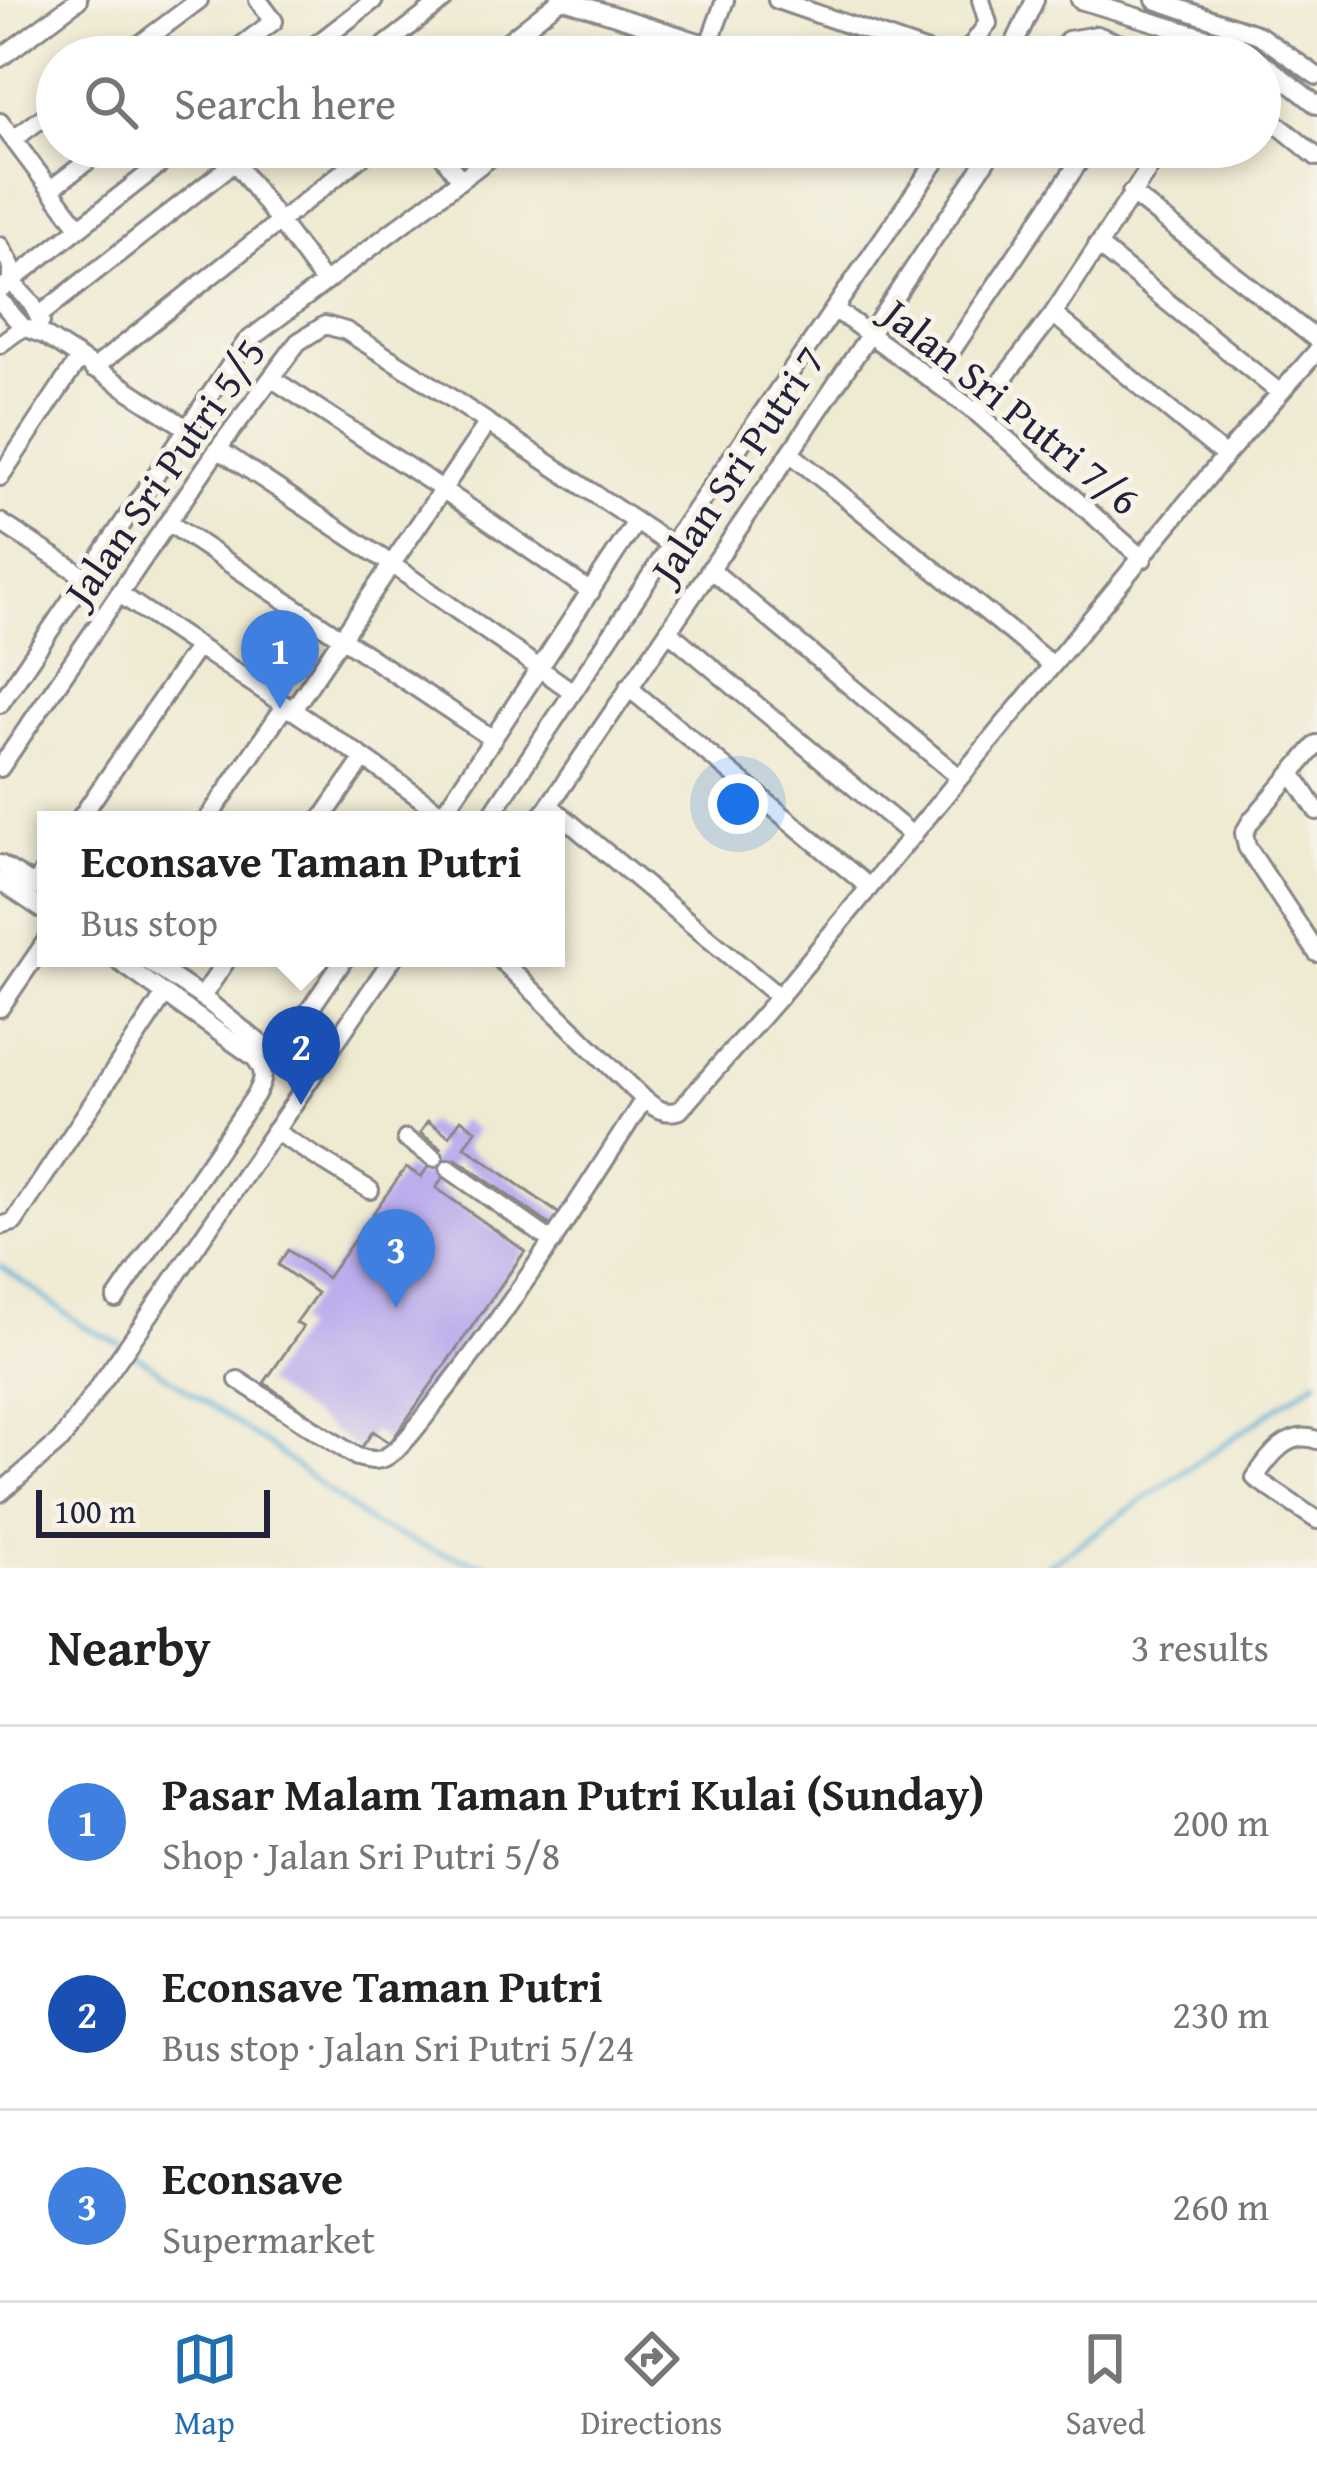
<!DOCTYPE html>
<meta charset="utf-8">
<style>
:root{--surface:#fff;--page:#f2f2f2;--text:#222;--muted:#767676;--line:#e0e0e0;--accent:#1f6fb2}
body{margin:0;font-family:"Gentium Book Plus",serif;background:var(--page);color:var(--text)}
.scale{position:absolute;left:36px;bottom:30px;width:234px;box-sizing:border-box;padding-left:12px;border:6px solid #22223b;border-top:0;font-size:33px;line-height:42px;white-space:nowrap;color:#22223b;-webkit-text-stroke:9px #f7f3e8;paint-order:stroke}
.you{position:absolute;left:738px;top:804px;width:42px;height:42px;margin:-30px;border:9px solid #fff;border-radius:50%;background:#1a73e8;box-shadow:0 0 0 18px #1a73e833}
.badge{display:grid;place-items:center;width:78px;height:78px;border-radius:50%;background:var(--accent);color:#fff;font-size:39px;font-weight:700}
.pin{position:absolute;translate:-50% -99px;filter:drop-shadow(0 3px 6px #0008)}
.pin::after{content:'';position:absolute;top:63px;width:42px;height:36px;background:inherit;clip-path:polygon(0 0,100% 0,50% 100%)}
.popup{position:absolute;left:37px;top:811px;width:528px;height:156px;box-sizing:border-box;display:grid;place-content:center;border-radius:0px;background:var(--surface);filter:drop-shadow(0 3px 9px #0005);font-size:39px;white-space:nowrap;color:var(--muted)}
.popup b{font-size:45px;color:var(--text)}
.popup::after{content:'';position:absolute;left:50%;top:100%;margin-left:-24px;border:24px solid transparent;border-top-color:var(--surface)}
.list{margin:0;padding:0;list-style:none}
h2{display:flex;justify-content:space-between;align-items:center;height:156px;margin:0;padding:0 48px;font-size:51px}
h2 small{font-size:39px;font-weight:400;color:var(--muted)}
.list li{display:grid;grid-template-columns:78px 1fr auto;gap:36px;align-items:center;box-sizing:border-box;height:192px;padding:0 48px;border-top:3px solid var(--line)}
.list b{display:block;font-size:45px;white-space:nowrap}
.list p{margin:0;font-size:39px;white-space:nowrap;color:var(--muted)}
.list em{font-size:39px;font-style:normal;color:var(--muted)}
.icon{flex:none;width:66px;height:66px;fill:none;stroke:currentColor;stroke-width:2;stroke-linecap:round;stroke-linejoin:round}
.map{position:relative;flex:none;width:1317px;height:1568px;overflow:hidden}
.search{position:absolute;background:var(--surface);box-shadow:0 6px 18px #0003;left:36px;right:36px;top:36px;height:132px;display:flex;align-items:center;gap:30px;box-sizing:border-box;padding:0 42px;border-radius:66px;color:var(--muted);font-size:45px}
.sheet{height:732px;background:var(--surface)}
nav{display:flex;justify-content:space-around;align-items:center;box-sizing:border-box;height:168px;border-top:3px solid var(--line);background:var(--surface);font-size:33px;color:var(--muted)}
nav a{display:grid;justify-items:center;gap:6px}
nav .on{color:var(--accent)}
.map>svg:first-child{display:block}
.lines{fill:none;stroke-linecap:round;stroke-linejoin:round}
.stream{stroke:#58aed4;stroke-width:4.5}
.building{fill:#bcadec}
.minor-casing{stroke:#888686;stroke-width:22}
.minor{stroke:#fff;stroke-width:16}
.labels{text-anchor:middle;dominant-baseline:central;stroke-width:10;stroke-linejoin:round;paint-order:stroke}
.street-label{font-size:42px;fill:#22223b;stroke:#f7f3e8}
</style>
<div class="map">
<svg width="1317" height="1568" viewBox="0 0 1317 1568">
<rect width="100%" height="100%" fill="#f7f3e8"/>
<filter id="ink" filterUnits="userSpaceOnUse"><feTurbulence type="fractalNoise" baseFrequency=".00833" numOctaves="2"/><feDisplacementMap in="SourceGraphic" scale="24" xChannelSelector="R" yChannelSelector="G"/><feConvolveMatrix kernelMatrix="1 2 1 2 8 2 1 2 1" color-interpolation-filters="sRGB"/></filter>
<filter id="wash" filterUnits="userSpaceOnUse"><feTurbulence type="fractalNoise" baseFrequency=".004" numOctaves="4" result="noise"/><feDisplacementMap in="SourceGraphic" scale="48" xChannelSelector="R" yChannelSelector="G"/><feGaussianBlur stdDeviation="2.7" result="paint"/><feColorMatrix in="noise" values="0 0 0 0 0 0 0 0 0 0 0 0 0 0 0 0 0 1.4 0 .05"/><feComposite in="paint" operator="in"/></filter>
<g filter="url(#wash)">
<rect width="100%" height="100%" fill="#efead2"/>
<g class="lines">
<path class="stream" d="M0 1265 83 1326 120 1344
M129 1350 275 1450 373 1525 441 1553 497 1568
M1044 1568 1317 1380"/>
</g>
<g id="blocks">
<path class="building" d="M461 1119 476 1130 465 1147 565 1218 557 1230 456 1159 436 1188 525 1251 390 1443 373 1431 360 1450 264 1383 303 1327 296 1323 317 1293 278 1265 288 1250 327 1278 406 1167 421 1177 441 1148 420 1133 428 1121 449 1136Z"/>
</g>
</g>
<g filter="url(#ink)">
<use href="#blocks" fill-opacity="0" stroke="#888686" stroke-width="3"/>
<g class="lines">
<g class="minor-casing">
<path id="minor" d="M565 0 746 57
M777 0 942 57
M1080 0 1227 44 1255 57
M1155 0 1259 35 1317 76
M709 44 725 0
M123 57 199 0
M226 57 274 21 258 0
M300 57 374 0
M370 57 444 0
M488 57 560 0
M623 57 659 30
M963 57 988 23 981 0
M1008 57 1035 0
M1056 57 1068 40 1097 35 1154 57
M0 58 78 0
M1260 60 1317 105
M1260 110 1317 157
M0 122 79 227
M14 139 57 107
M436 147 460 179
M235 162 324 282
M52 188 106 147
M1131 193 1317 340
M1097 245 1280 393
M0 246 11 265V281L32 304 41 322
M0 290 182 147
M0 301 23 327 44 335 188 429
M836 310 977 413 1143 559
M1053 314 1225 456
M40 315 254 147
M0 344 23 327
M93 369 374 147
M271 378 442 489 591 592
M932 380 1089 147
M977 413 1053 314 1163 147
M218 449 391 564 573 692
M790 453 1052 665
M0 477 79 359
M0 522 87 578
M169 523 493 739
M710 569 959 777
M121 595 364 758 451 820
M668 631 913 836
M628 687 869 887
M0 704 246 342 504 147
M292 711 487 424
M1317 744 1251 821 1244 833 1247 847 1317 953
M0 768 218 449 298 342 325 325 346 331 424 380 671 545
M1292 773 1317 811
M549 805 779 997
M79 820 198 646
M207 820 285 706
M321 820 364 758
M439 820 636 522
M488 820 671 545 946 147
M539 820 790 453 995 147
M0 864 46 892
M0 881 46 912
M35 884 46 868
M114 958 254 1057C267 1072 264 1081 255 1096L116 1299
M143 958 202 997 271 1052 280 1051 286 1044 345 958
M499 958 644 1099C656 1109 665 1115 680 1110L779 997 1225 456 1317 351
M202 997 228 958
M0 1008 46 941
M274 1131 370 1190
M406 1139 434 1158
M449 1169 553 1242
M0 1226 14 1222 165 994
M238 1380 357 1457C366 1459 375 1462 384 1458 403 1449 427 1413 440 1397 515 1302 579 1201 644 1099
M1317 1440C1289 1429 1269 1456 1255 1478L1317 1520
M0 1493 61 1440 139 1330 393 958"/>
</g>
<use href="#minor" class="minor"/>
</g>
</g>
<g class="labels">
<g class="street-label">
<text transform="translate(1012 406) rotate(39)">Jalan Sri Putri 7/6</text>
<text transform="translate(737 464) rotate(-56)">Jalan Sri Putri 7</text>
<text transform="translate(164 471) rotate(-55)">Jalan Sri Putri 5/5</text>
</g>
</g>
</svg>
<div class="scale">100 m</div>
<div class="you"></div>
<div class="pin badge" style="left:280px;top:709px;background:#3f7fe0">1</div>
<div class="pin badge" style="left:301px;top:1105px;background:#1a4fb4">2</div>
<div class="popup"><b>Econsave Taman Putri</b>Bus stop</div>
<div class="pin badge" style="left:396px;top:1308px;background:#3f7fe0">3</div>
<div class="search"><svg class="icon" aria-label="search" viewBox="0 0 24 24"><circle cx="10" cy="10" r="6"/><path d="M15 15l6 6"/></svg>Search here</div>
</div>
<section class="sheet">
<h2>Nearby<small>3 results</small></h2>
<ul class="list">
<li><span class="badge" style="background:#3f7fe0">1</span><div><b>Pasar Malam Taman Putri Kulai (Sunday)</b><p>Shop · Jalan Sri Putri 5/8</p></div><em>200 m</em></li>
<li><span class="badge" style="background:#1a4fb4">2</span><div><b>Econsave Taman Putri</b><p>Bus stop · Jalan Sri Putri 5/24</p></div><em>230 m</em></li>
<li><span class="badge" style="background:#3f7fe0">3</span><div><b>Econsave</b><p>Supermarket</p></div><em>260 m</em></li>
</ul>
</section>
<nav>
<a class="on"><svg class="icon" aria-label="map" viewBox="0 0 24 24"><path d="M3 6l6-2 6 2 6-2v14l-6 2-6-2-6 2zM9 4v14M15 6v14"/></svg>Map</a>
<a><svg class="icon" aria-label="directions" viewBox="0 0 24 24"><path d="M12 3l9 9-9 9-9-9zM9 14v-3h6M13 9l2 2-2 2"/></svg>Directions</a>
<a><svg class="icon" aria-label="saved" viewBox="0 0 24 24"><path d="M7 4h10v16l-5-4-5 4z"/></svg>Saved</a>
</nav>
